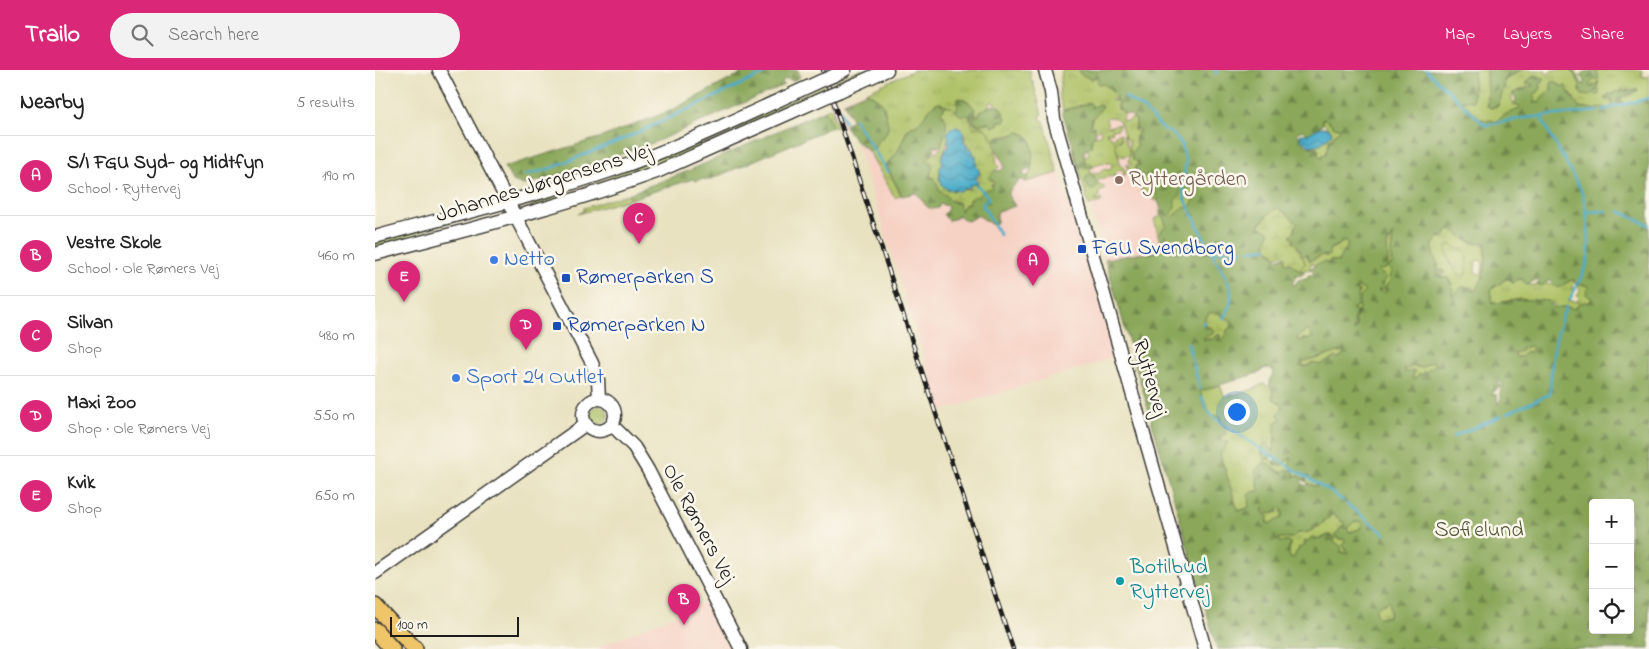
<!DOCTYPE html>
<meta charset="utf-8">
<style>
:root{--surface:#fff;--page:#f2f2f2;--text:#222;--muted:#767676;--line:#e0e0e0;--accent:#db2777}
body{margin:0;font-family:"Indie Flower",sans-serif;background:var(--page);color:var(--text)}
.controls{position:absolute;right:15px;bottom:15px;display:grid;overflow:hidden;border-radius:5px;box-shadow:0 5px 20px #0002}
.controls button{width:45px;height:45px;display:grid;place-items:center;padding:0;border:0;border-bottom:1px solid var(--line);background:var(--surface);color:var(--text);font:25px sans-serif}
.scale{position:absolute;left:15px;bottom:12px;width:129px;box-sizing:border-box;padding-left:5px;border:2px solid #1c1c1c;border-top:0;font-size:14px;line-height:18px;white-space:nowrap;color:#1c1c1c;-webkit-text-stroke:4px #fbf7ec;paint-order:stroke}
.you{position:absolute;left:861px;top:341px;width:18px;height:18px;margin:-12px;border:4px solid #fff;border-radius:50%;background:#1a73e8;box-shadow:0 0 0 8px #1a73e833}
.badge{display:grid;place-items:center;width:32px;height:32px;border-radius:50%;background:var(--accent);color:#fff;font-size:16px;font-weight:700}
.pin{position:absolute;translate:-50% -41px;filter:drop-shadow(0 1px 2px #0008)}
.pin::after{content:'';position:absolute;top:26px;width:18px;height:15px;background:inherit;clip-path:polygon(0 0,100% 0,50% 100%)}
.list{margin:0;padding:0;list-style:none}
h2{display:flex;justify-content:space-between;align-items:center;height:65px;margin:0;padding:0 20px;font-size:21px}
h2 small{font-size:16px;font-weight:400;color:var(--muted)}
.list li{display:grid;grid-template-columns:32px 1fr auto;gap:15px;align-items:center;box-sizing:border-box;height:80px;padding:0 20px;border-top:1px solid var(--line)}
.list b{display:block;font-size:19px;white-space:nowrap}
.list p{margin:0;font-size:16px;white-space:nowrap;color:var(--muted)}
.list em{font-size:16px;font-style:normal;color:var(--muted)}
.icon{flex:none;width:28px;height:28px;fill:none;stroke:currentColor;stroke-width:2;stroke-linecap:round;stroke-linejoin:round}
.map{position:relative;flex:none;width:1274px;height:579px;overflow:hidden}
header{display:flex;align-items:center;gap:30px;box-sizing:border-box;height:70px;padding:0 25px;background:var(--accent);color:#fff}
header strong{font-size:24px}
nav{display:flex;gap:28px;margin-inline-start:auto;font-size:18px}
.search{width:350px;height:45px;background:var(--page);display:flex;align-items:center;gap:12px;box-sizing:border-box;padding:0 18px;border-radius:28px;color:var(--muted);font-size:19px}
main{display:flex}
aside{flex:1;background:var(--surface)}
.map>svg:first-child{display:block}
.built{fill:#f6d2c5}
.railway{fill:#d1bfbf}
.grass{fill:url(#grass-tufts);stroke:#646e40;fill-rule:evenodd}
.forest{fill:url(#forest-firs);stroke:#53623b;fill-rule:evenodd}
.wetland{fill:url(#wetland-marsh);stroke:#646e40;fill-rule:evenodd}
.park{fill:url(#park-crowns);stroke:#646e40}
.water{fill:url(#water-waves);stroke:#336472}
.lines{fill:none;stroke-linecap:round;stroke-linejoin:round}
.stream{stroke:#4aabc9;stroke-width:2.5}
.tertiary-casing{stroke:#3b3a35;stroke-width:15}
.primary-casing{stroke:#3b3a35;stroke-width:18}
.tertiary{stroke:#fff;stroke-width:12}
.primary{stroke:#eec569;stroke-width:15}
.rail-casing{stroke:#1c1c1c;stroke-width:4.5}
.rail{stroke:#fbf7ec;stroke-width:2.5;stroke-dasharray:8;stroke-linecap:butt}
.tertiary-bridge-casing{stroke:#3b3a35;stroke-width:15;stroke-linecap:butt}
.tertiary-bridge{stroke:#fff;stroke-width:12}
.education-dot{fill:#8d6e63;stroke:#fbf7ec;stroke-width:2}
.transit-dot{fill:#1a4fb4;stroke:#fbf7ec;stroke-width:2}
.shop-dot{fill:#3f7fe0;stroke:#fbf7ec;stroke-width:2}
.culture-dot{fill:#0f9aa8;stroke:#fbf7ec;stroke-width:2}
.labels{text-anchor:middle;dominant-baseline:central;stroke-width:5;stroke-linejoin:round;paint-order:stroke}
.education-label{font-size:22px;fill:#785e54;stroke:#fbf7ec;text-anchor:start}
.street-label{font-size:22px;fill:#1c1c1c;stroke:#fbf7ec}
.transit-label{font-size:22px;fill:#164399;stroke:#fbf7ec;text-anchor:start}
.shop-label{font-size:22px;fill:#366cbe;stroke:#fbf7ec;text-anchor:start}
.park-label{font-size:22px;fill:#4f5636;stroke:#fbf7ec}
.culture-label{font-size:22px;fill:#0d838f;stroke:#fbf7ec;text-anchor:start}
</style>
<header>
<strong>Trailo</strong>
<div class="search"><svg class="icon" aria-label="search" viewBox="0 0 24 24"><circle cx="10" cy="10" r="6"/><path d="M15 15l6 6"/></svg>Search here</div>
<nav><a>Map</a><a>Layers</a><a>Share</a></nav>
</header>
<main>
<aside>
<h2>Nearby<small>5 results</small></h2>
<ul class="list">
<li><span class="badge">A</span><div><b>S/I FGU Syd- og Midtfyn</b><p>School · Ryttervej</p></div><em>190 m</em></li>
<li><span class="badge">B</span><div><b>Vestre Skole</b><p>School · Ole Rømers Vej</p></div><em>460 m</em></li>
<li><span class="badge">C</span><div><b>Silvan</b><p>Shop</p></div><em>480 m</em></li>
<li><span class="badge">D</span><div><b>Maxi Zoo</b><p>Shop · Ole Rømers Vej</p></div><em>550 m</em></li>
<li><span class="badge">E</span><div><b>Kvik</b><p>Shop</p></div><em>650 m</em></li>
</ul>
</aside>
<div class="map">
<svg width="1274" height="579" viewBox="0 0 1274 579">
<defs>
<pattern id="grass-tufts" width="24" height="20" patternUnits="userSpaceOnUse" patternTransform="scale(1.25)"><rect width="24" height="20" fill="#adc165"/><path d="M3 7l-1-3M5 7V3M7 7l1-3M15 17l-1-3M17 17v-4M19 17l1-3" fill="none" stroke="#94a557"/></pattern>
<pattern id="forest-firs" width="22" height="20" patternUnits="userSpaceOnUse" patternTransform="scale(1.25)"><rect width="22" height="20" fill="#8aa75a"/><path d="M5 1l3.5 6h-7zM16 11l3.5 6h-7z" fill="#70874a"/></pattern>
<pattern id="wetland-marsh" width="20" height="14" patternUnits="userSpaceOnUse" patternTransform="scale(1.25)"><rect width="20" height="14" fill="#adc165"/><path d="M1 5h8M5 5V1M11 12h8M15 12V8" fill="none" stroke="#94a557"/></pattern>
<pattern id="park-crowns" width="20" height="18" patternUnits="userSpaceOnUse" patternTransform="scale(1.25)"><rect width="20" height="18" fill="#adc165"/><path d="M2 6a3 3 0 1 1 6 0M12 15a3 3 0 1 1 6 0" fill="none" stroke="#94a557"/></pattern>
<pattern id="water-waves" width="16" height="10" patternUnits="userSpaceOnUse" patternTransform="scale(1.25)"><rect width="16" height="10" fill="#4aabc9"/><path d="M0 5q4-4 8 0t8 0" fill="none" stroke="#3d8aa2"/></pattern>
</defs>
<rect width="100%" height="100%" fill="#fbf7ec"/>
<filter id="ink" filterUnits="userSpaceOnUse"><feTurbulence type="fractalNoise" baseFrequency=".02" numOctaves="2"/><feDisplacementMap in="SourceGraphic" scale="10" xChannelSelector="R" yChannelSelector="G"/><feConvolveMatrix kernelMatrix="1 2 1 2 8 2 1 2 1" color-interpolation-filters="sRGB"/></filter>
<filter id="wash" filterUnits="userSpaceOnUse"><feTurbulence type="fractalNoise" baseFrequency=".0096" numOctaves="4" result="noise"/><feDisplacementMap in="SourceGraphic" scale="20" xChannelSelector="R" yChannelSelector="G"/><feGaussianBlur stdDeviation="1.12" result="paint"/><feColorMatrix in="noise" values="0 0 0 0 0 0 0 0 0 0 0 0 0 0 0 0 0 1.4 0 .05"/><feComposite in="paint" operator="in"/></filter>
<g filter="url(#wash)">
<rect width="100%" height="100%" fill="#e9e2c1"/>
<path class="built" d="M543 0H652L742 287 566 341 468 30Z
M746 26 761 52 769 87 780 118 790 149 787 180 730 189 691 40Z
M330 532 355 579H220Z"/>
<path class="railway" d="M445 0H452L470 56 464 58 461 50 460 49Z"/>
<path class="grass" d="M484 0H499L463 16 461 10Z
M539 0H655L656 12H658L667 44 665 45 666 50 669 51 683 103 651 112C658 100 660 81 655 68 643 57 638 68 624 66L618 71 614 62 599 58 596 54 599 52H601V54L614 53 631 48 625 37 617 31 614 36 604 43 605 46 595 49 601 41 593 31 587 28 581 33 584 36 581 40 562 32 544 54 533 58 522 83 511 96 526 125 520 128 494 82 500 78 499 75C513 52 518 34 491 22Z
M687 0H704L711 6 723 7C729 15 736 18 741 26L736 30 743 32V39L748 41 750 45 747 47V50L752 51 758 48 761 50V58L759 60 764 62 760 72 763 74 758 83V88L764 94 760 100 756 102 753 100 752 94 756 96 757 94 753 92 755 85 754 71 749 66 745 52 741 48 733 47 731 49 733 57 744 54 743 59 737 60V63L731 62 737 68 742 64H746L745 71 740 73 745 93 744 94 750 99 751 104 748 107 749 102 745 99 740 103 742 108 737 106 723 110 724 116 727 115 730 119 724 122V127L719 131 726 129V132L714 135 697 77 700 79 705 99 712 94 709 90V84L711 86 713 85 714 82 712 80 716 77 717 67 726 64 725 59 720 61 719 56 715 57 717 49 727 36 724 34 716 38 715 33 688 40 684 25ZM725 93H735L737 95 735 100 728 99 724 104 715 102V99Z
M1099 0H1111L1112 36 1116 38 1123 36C1126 29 1126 22 1130 16L1129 11 1146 0H1170L1171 3 1173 4 1177 0H1196L1205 14 1216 24 1219 23 1218 21 1222 16 1218 15V18L1215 17V14L1221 8H1224L1221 3 1222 0H1267V6L1273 7 1274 4V28L1242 37 1248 25 1252 27 1253 24 1257 25 1259 22 1263 20C1261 20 1252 20 1248 21 1244 21 1238 25 1233 25L1231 28 1238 32 1237 38H1225L1221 40 1203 37 1198 26 1180 11C1178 13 1178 15 1177 18 1174 25 1166 31 1160 33L1159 26 1166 18 1165 15 1169 8 1160 5 1152 11 1158 14 1152 19 1138 23 1137 29 1139 35 1145 37C1142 42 1127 48 1120 52L1117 50 1109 52 1084 29 1098 31Z
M450 15 452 21 300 89 251 107 158 137 157 134 211 119 241 104Z
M457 37 459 49 464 58 457 57 453 44 448 41Z
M948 48H949L961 58 963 57 965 60 955 69 951 84 947 90 943 85 942 78 935 76C945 75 955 70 957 61L948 53Z
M765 105 775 106 784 131 779 130 777 124 766 125V119L770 117 767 107 763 108Z
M253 124 255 129 203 144 209 141V138Z
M785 140 791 155 783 165 779 149 785 147Z
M115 142 58 158 30 170 0 179V172Z
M995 151 997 155C992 162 997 168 990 173L984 167 986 164 990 166 992 163 989 160V156L992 152Z
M1077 159C1088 167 1096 176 1110 174 1111 180 1111 201 1109 207 1107 213 1104 216 1101 221 1088 216 1088 218 1077 226V214L1073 208 1064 207 1070 202 1066 199 1063 205 1060 206C1065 192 1063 198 1059 186 1057 183 1058 177 1057 173L1062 168 1069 167 1072 160ZM1079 177 1092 185 1093 193 1091 204C1075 200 1077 197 1072 184ZM1101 190 1108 191 1107 204 1100 203Z
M1018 164 1016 190 1018 194 1016 199 1014 214 1012 215 1010 224 1002 219 1006 220 1007 205 1004 200 1012 195C1014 177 1009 181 1018 164Z
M966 171 973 173 971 180 963 193 939 195 936 193 935 199 925 201V198L930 192 928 186 931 184 935 191 948 185 951 187 954 180 962 176Z
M1131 209 1140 211 1148 209 1150 214C1155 216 1159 214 1165 216L1170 213 1186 217 1194 211 1199 210 1198 217 1199 221 1193 231H1203L1204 228 1202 226 1205 221 1202 214 1214 215 1211 221 1216 228V232L1204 233 1201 238 1198 239 1191 236 1181 239 1179 234 1146 229 1118 234 1116 220Z
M985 217 990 221C981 232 986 253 978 262L979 257H977L980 252 978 249 980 240H976L982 236 984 221 980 219Z
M931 261H935L939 267 924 272 922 270 921 268Z
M1156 276 1158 278 1154 283H1151L1146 287H1142L1140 286V283L1149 277Z
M970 280V282C960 294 941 296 927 296V293Z
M1056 292H1060L1061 296 1048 305 1038 309 1030 302V298H1035L1038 296 1047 298Z
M888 314H890L891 316 895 315 899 325 897 326 899 330 905 332 908 336 903 345 906 349 900 362V380L899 382 892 373 890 388 893 389 895 387V390L899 391 901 396 907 395 909 391 916 388 915 395 913 396 928 405H935L946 415 940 416 932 413V410L927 409 925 406 919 405V403C904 404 901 399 889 392L887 393C882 401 881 412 885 421L876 423 873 438 863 441 845 384 853 372 848 371 846 369 849 357 845 349 840 346 838 347 832 339 825 321 845 315 850 327 876 320Z
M215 345a9 9 0 1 1 18 0a9 9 0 1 1-18 0Z
M906 437 908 448 893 454 892 445 887 439 903 438Z
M960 443 964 449 970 453 961 464 964 469H969L973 484 967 483 965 476 957 471 956 465C951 464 947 470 941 468L939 471 937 469 938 467H936L935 470 928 473 931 475 921 482 919 488 913 487 915 472H905L904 468H917L922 463H930L938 460Z
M984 451 987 452 988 455 985 459 974 462 971 459 979 452Z
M1014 530H1015V543L1013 547H1004L1001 544 1002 537 1011 533Z"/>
<path class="forest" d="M373 0H423L425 5 424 8 417 11 414 9H410L407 12 409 15 278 73 201 100 149 115 138 111 129 97 227 67 297 40Z
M704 0H1099L1098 31 1085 30 1105 49H1109V51L1117 50 1120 52 1130 45 1144 39 1145 37 1139 35 1141 29 1138 23 1158 15 1155 13 1151 15 1153 12H1151L1160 5 1169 8 1165 15 1166 18 1159 26 1160 33 1166 30V28L1176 19V13L1180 11 1185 16H1191C1193 23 1200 29 1203 37 1206 37 1219 39 1221 40L1228 37 1231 39 1236 38 1238 31 1233 29 1230 30 1229 28 1233 27 1234 24 1238 25 1241 21 1246 22 1247 19 1250 22 1251 20 1253 22 1262 19 1263 21 1259 22 1257 25 1253 24 1252 27 1248 25 1246 31 1249 32 1246 34 1244 32 1242 37 1274 28V579H842L730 189 787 180 783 165 791 155 775 106H764L762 100H760L761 95 764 93 758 90 757 83 762 75 760 72 761 70 760 68 764 62 763 59H758L761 58V50L758 48 756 45 747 43 748 41 743 39 744 33 742 31H739L741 26 736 21 735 18 728 14H723V7L716 9 705 4ZM948 48H949L961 58 963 57 965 60 955 69 951 84 947 85V89L943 85 944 80 930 75 922 63 927 60 931 64H935L947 55ZM817 118 816 136 805 139 798 148 796 146 805 125 811 124 812 120ZM907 140C915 145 920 151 919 160L915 165 918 169V172L926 181 925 185 928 186 931 184 935 191 948 185 954 186V180L958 177 966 174V171L973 173 971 180 967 183 963 192 956 190 952 193 950 192 941 194 939 197 935 199 939 202 936 205H933V209C927 209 923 208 920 215L917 214 922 204 926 206 930 202 925 201 916 193H912L910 186 902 189 899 182H895L891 173 895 161 884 155 893 144ZM1077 159C1090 169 1093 175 1110 172 1112 189 1111 207 1100 221L1098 220 1097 217H1087L1077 226V222L1079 219 1073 208 1064 207 1070 203 1066 199 1063 206H1061C1067 190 1059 193 1058 182 1058 179 1058 176 1058 173L1061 172 1062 168 1069 167 1072 161ZM1018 164C1018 169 1017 174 1016 180 1015 185 1018 187 1016 192L1018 194 1013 197 1016 201 1014 208 1015 210 1009 219 1011 221 1010 223 1003 220 1008 218V216L1005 214H1009V210L1012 208 1008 204 1006 205 1004 200 1011 199C1014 192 1014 189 1012 183L1013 181 1011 178 1013 171 1017 170V165ZM1131 209H1135L1138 214 1142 209H1148L1150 214 1153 215 1158 211 1163 210 1164 212 1162 215H1169L1173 210 1176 211 1177 212 1175 214 1184 218 1194 211 1199 210 1202 214 1214 216 1211 224 1216 228V232L1204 233 1201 238C1195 240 1191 235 1181 239L1174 233V231C1154 229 1137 229 1118 234L1116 220ZM984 217 990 221C981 227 986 242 980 249L982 257 980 258 979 262 978 256 981 254 978 249 981 247 982 241 977 239 982 236 984 221 980 220ZM834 243 841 244 857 251V256L846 266 844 264C839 269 835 271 828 269L838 264V259L830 251ZM931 261 935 262 936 265 939 267 933 270 929 268 925 271 922 270 923 266ZM1154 276H1156L1158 278 1154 283H1151L1146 287H1142L1140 286V283L1146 281V279ZM970 280 968 285 963 289 960 287 946 295 938 293 930 297 927 296V293ZM1056 292H1059L1061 295 1057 296 1051 302H1048V305L1044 304 1042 307 1039 309 1037 308 1040 302 1038 301 1030 302V298L1032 299 1038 296 1047 298ZM891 298 897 299 898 304 894 311 899 325 897 326 900 330 905 332 908 337 903 344 906 349 900 353C901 363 898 373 899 382L891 373C881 378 888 383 889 390L893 389 895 386 901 389 899 393 900 396 907 395 916 388 915 395 913 396 928 405 934 406V408L945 415 939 416 933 414 931 416 925 411 928 410 931 412V409L920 405 919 408V403L917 400H911L908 403 901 401C898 397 893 391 887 393L880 401C882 408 882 414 885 421H880L873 425 875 431 873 433 874 434 873 438 863 441 845 384 853 373 846 369 851 363V358L846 352 847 351 845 350 846 348 842 345 838 347 836 345 825 321 886 302 888 299ZM1123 308 1124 311 1128 314 1125 322C1127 326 1126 331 1123 334L1122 325 1116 324 1126 316 1121 309ZM1218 433H1255V560H1218ZM905 437 908 442 907 448 893 454 891 452 894 446 890 444 887 439H892L894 443 897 444 903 442V438ZM960 443 961 447H963L965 451 970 453 960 465 964 469H969L970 471 968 475 973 484 967 482 966 476 958 471 961 469 960 467 954 465 945 469 940 468 939 471V467H936L935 470 929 471 931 475 923 478 924 480 921 482 919 488 914 487 915 472H905L904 468H917L922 463 934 462 940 457H944L950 450ZM980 451 987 452 985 459 974 462 972 459ZM1014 530 1015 543 1013 547H1004L1001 544 1002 537 1011 533Z
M1111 0H1146L1129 10C1131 15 1125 30 1123 35L1116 38 1112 36Z
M1196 0H1199L1209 16 1210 10 1205 6 1210 2 1222 0 1224 9H1220L1215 14V17L1218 18V15L1222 16 1223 11 1224 17 1219 21 1224 20V25H1221L1219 23 1213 26 1207 25 1204 20 1205 14Z
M492 22 508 33C508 43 516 52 512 62 509 69 500 70 500 78L494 82 480 70 470 56 472 53 477 50 469 32Z
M584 28C592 30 601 36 601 45 595 49 586 47 581 42L583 36 581 31Z
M565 32 569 38 566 42C576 51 571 68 564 77L558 75 560 79 554 90 558 96 557 103 554 106 559 107C560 111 564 116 564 121L571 125 574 130 584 134 586 142 588 136 593 134 594 129C602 125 609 120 617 116L618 110H615L614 107 620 100 625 101 629 97C628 88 620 80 618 71 623 64 626 68 633 67 637 66 640 63 644 62 662 66 658 86 656 100L652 99 648 102 649 106H653L651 112 645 109C642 115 635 117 633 125L640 136 622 142V153L617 155 603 145 593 151 589 150 584 145 579 149 573 150 568 145 572 140 573 136 565 134 563 138C550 142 549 130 541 123L527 126 512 97V94L522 83 534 57C551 54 550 36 565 32Z
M715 33 717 35 716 38 724 34 727 37 717 49 715 57 719 56 721 64 717 68 716 77 709 81 710 93H715L718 96 705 99 687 41Z
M619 35 626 38 631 48 629 51H623L624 54 617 57 613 52 606 54H600L601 52 596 51 595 49 600 48 602 45 604 46 605 41Z
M448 41 453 44 457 57 334 110 328 109 320 111 318 109 255 129 253 124 313 101Z
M715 104 720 106C719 111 726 116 718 120L714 118 710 111 712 105Z"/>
<path class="wetland" d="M569 36 577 37C581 42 585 48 593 45L597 52V54L599 58 605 56C615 60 620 71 621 82 622 88 620 93 624 97L614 107 615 110H618L619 113 616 114 617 118C611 120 605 119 603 127L600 126 593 131 595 133 590 134 586 139 583 132 574 130 571 125 564 121C565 116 560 112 559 107H555L558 96 552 89 566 78C568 66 577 52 566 42L569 39ZM581 57 588 61 590 67 589 71 592 72 591 73 592 77H597L596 81 599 86H601V94L605 103V106L602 108 603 109 602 115 600 112 595 114V119L577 121 575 119 572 120V117L563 108 565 107V101L568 92 566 88C571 80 571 74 574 67L572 64 574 60Z
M824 114 823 123 816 136 805 139 798 148 796 146 800 137V130L805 125V122L808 120V123L811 124C813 119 818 115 824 114Z
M904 138 922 153 919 162 915 165 919 171 918 172 922 176 923 180 926 182 925 185 928 186 930 194 924 200 916 193H912L910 191 911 187 908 184 903 186 899 185V182L893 180 891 171 895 161 884 156C890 150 894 140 904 138Z
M1075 174 1083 179 1089 180 1092 185V202L1089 206C1079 203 1076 197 1074 188 1072 181 1068 179 1075 174Z
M834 243H843L849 248 855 249 857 256 851 261 852 264 848 269 844 270 846 266 844 264 837 269H828L829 267 838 264V259L835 257H832L830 252V247H832Z"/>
<path class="park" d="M749 65 755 85 744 87 740 73 741 71H745Z"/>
<path class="water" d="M581 57 588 60 589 74 592 75V79H596L598 81 599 86 601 85V94L605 103 600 109 603 113V116H601L600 113 598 115 595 114V117L584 121 572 119 567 115 566 110 565 111V98L568 92 566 88 574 75 572 71 574 67 572 64C576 56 574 59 581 57Z
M949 57 955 59 957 64 945 74 935 76 926 70 925 64H933L943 58Z"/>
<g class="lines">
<path class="stream" d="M1051 0 1110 55 1149 48 1223 41
M841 4V0
M750 27 770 40 788 59 798 64 806 73 811 91 808 117 809 127 836 182 870 180
M465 40 470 52
M1228 40 1274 28
M1165 46 1206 120C1212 136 1217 179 1212 193 1208 205 1201 217 1195 229
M479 49 513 102
M150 105 171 100 251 68 397 0
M602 116 604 117 614 128 608 134V136L625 165
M1244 141 1274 155
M1212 142 1231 141
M876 180 892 178
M836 182C848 203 867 223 848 248
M828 254 830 252
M813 273 825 319
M827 327 832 339 838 347 890 382 958 423 968 431
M1132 343 1175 324C1176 293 1179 266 1191 237
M1078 367 1126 346
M972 434 1010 464"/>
</g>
</g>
<g filter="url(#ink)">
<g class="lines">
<g class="tertiary-casing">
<path id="tertiary" d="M64 0 217 293 223 310 224 329
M670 0 676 22 679 49 830 579
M460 5 470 0
M465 21 512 0
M0 167C79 145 160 127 238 100 310 75 379 41 448 10
M0 184C95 159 192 135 284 101L453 26
M208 345a16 16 0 1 1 32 0a16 16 0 1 1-32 0Z
M237 355 259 377 273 400 366 579
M0 503 211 354"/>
</g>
<g class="primary-casing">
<path id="primary" d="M0 536 40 579
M0 560 17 579"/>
</g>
<use href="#tertiary" class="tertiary"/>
<use href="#primary" class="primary"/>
<g class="rail-casing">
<path id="rail" d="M448 0 638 579"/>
</g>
<use href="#rail" class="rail"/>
<g class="tertiary-bridge-casing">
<path id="tertiary-bridge" d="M448 10 460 5
M453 26 465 21"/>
</g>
<use href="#tertiary-bridge" class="tertiary-bridge"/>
</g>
</g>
<circle class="education-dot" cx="744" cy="110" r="5"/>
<g class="transit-dot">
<rect x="702" y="174" width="10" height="10" rx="2.5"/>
<rect x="186" y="203" width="10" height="10" rx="2.5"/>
<rect x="177" y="251" width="10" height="10" rx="2.5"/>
</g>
<g class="shop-dot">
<circle cx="119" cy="190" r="5"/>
<circle cx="81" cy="308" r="5"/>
</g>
<circle class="culture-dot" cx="745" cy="511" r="5"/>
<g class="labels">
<g class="education-label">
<text x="754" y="110">Ryttergården</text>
</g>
<g class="street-label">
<text transform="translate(169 114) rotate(-17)">Johannes Jørgensens Vej</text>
<text transform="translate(774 308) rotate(74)">Ryttervej</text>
<text transform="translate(323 454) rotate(62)">Ole Rømers Vej</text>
</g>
<g class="transit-label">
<text x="717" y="179">FGU Svendborg</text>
<text x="201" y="208">Rømerparken S</text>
<text x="192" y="256">Rømerparken N</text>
</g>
<g class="shop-label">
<text x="129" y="190">Netto</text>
<text x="91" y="308">Sport 24 Outlet</text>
</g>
<g class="park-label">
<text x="1104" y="461">Sofielund</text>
</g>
<g class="culture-label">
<text x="755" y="498">Botilbud<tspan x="755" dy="25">Ryttervej</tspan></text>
</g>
</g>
</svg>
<div class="controls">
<button>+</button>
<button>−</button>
<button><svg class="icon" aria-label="locate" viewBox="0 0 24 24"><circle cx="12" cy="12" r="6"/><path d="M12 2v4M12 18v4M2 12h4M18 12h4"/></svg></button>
</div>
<div class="scale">100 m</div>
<div class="you"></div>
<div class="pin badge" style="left:658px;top:216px">A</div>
<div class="pin badge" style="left:309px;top:555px">B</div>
<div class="pin badge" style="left:264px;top:174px">C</div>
<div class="pin badge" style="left:151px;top:280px">D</div>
<div class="pin badge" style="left:29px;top:232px">E</div>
</div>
</main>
